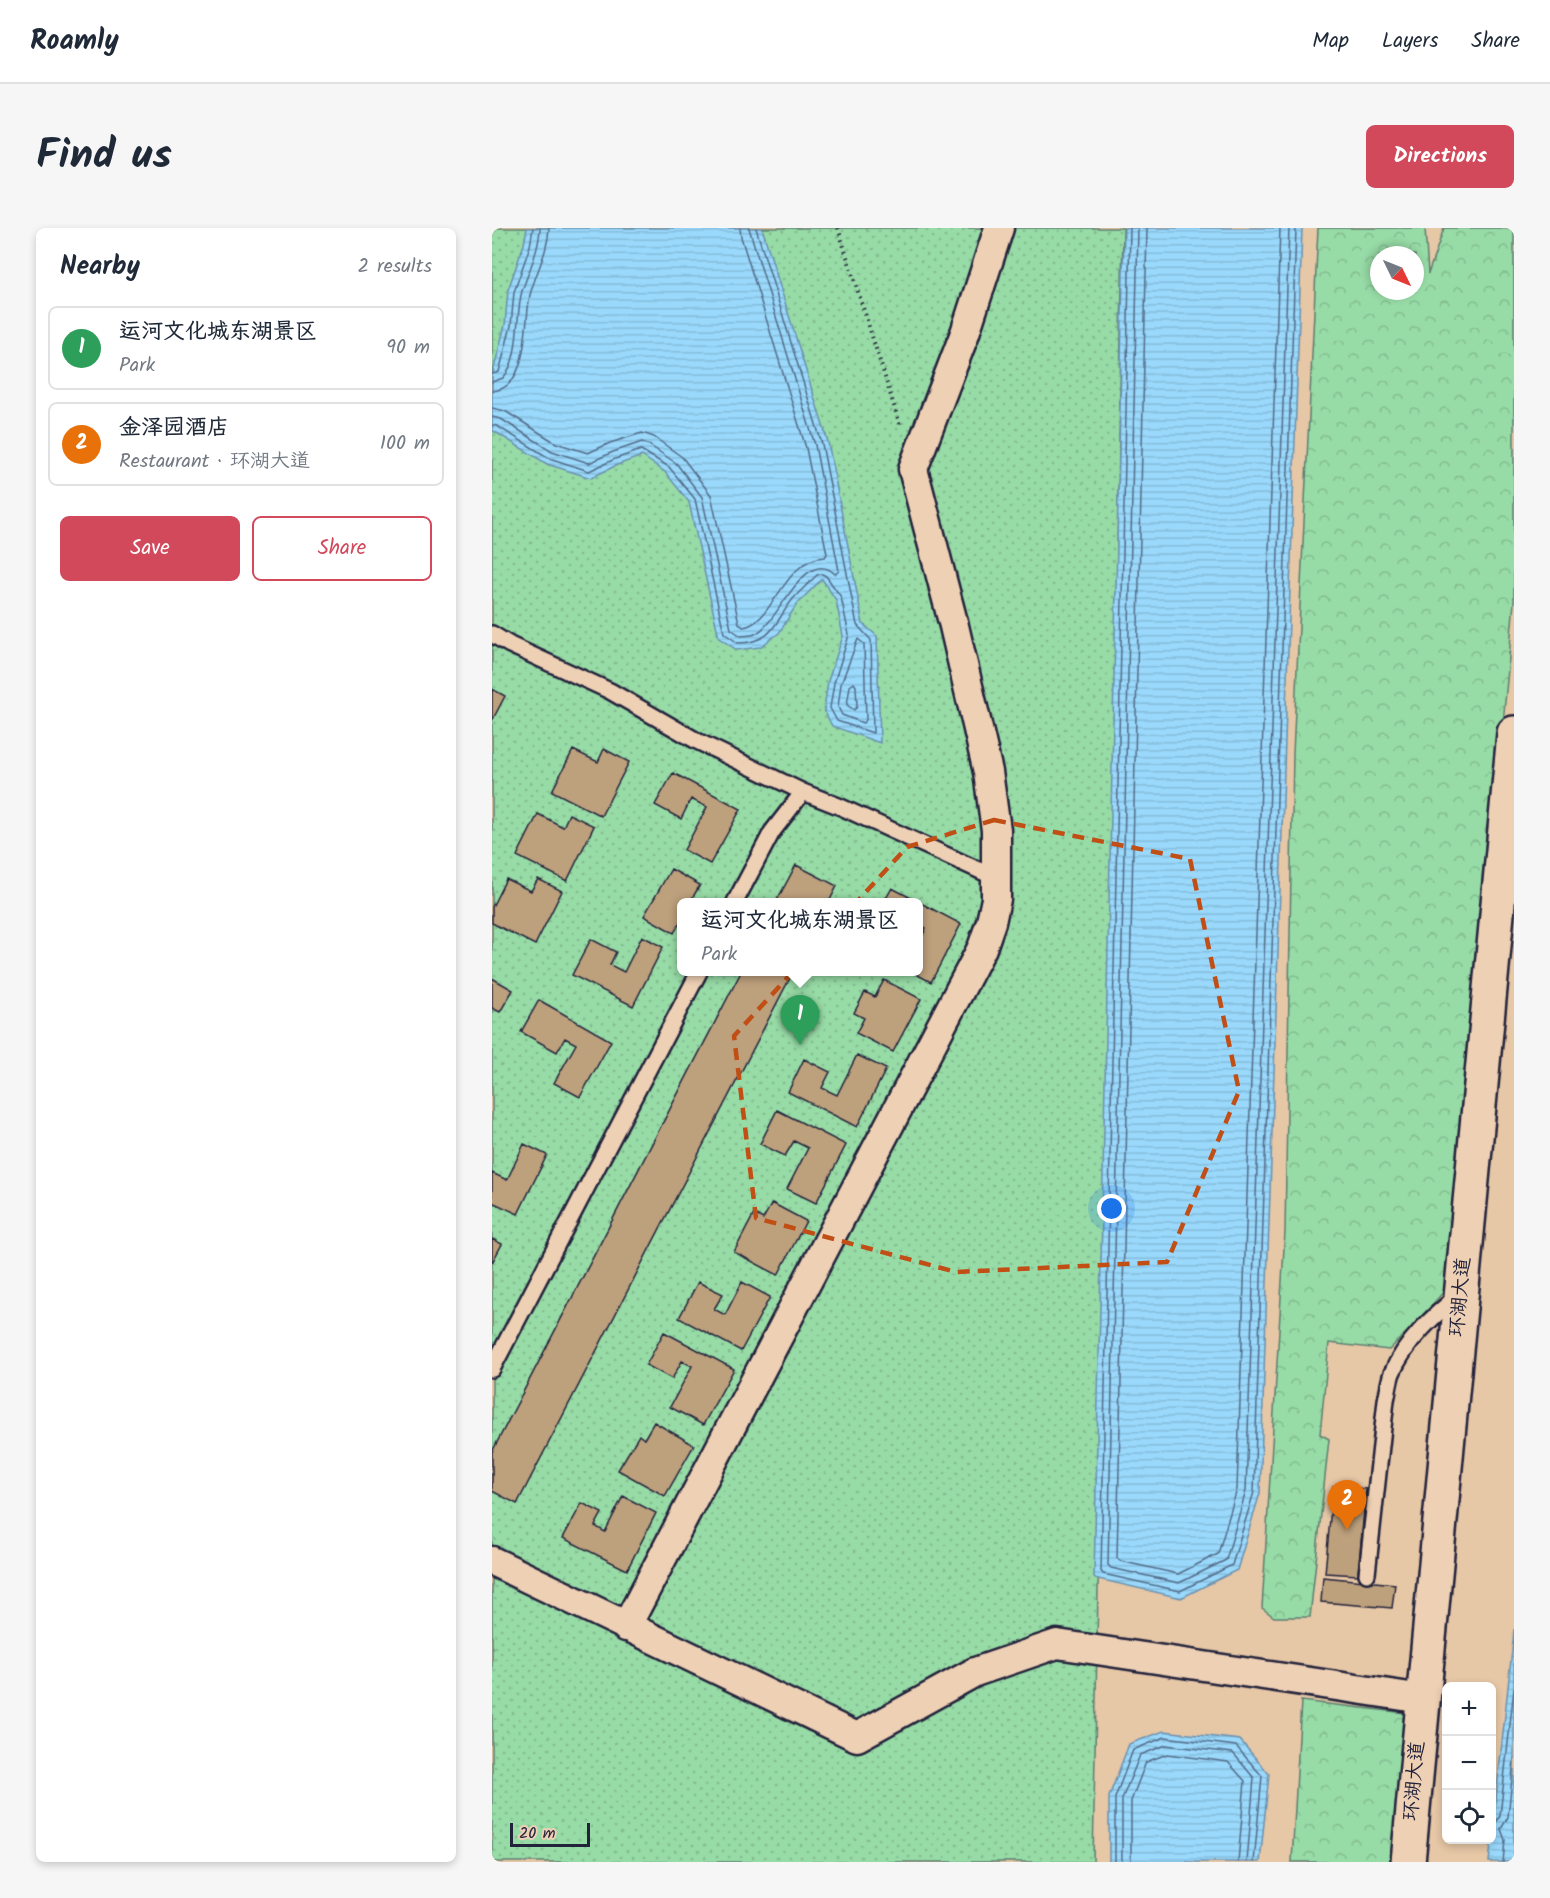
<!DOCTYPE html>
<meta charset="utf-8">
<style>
:root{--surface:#fff;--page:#f6f6f7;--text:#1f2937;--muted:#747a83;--line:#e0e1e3;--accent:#d1495b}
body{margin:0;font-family:Kalam,"LXGW WenKai TC",sans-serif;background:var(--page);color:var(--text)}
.controls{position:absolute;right:18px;bottom:18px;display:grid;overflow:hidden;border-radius:9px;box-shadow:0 3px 9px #0003}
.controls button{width:54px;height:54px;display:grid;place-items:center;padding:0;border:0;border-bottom:2px solid var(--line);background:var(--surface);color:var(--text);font:30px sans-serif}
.compass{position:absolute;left:878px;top:18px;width:54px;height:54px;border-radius:50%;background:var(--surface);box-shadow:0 3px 9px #0003;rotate:133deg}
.scale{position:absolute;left:18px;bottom:15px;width:80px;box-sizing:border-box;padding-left:6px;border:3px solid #22223b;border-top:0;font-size:16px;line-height:21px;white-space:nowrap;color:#22223b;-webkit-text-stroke:4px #eed0b4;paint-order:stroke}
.you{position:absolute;left:620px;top:981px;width:21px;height:21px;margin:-15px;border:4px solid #fff;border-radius:50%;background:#1a73e8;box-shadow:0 0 0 9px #1a73e833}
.badge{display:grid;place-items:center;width:39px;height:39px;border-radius:50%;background:var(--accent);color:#fff;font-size:20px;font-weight:700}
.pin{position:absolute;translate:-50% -50px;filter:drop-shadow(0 2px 3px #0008)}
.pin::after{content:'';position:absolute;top:32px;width:21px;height:18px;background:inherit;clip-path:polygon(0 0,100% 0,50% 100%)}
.popup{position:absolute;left:185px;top:670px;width:246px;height:78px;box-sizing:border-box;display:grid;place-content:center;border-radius:9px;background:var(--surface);filter:drop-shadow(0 2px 4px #0005);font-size:20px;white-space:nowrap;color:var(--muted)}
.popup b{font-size:22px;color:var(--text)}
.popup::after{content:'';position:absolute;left:50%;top:100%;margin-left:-12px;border:12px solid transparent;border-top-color:var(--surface)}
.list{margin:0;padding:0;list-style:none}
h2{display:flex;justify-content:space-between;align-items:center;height:78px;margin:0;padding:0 24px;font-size:26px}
h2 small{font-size:20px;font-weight:400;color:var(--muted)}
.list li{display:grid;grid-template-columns:39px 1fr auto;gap:18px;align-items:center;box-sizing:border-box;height:84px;margin:0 12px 12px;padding:0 12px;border:2px solid var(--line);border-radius:9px}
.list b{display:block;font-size:22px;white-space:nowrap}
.list p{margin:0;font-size:20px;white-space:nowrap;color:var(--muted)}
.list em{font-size:20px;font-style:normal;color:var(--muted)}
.actions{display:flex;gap:12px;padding:18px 24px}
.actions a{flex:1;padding:14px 0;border:2px solid var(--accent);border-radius:9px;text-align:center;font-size:21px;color:var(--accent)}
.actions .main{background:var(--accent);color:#fff}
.icon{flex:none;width:33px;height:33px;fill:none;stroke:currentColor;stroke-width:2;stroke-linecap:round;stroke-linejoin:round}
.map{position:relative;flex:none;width:1022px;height:1634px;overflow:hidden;border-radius:9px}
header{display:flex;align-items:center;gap:36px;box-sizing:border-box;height:84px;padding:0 30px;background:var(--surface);border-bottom:2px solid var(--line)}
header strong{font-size:28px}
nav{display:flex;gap:33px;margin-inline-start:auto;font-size:21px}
.intro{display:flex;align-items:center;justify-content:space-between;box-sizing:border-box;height:144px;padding:0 36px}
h1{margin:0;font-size:42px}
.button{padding:15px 27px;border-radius:9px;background:var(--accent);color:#fff;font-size:21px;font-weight:700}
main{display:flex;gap:36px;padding:0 36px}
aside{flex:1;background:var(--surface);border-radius:9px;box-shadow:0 3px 9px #0003}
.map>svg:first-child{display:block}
.forest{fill:url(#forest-crowns);stroke:#5c7e70;stroke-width:1.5;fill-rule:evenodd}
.park{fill:url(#park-dots);stroke:#5c7e70;stroke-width:1.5;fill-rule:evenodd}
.water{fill:url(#water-rules);stroke:#6a90af;stroke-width:1.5}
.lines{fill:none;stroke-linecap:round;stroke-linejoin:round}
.shore{stroke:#526b88;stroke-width:1.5}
.building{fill:#bda07c;stroke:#22223b;stroke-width:1.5}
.lane-casing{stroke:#22223b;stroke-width:20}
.street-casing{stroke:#22223b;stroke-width:33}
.secondary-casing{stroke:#22223b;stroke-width:38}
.path{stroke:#22223b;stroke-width:4;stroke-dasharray:1.5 4.5;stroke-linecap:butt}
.lane{stroke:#eed0b4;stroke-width:15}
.street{stroke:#eed0b4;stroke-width:28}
.secondary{stroke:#eed0b4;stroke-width:33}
.marked{fill:none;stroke:#c04e15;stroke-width:4.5;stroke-dasharray:12 8;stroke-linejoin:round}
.labels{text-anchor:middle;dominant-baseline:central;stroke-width:4.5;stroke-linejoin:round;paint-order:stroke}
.street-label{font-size:20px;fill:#22223b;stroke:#eed0b4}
</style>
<header>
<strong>Roamly</strong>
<nav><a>Map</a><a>Layers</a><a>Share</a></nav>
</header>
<div class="intro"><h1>Find us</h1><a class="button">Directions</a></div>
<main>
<aside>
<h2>Nearby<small>2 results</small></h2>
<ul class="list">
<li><span class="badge" style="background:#2e9e5b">1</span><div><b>运河文化城东湖景区</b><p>Park</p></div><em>90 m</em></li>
<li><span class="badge" style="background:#e8710a">2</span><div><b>金泽园酒店</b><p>Restaurant · 环湖大道</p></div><em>100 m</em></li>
</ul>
<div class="actions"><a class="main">Save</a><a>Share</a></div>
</aside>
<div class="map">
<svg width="1022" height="1634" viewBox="0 0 1022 1634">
<defs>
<pattern id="forest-crowns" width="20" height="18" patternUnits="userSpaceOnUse" patternTransform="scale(1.5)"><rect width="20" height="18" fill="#97dba6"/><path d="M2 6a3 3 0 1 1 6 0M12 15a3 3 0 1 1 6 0" fill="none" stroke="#82bc90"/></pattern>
<pattern id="park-dots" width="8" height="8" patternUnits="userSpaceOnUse" patternTransform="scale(1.5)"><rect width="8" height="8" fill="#97dba6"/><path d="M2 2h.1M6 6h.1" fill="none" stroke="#82bc90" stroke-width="1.8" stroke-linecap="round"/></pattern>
<pattern id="water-rules" width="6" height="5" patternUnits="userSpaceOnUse" patternTransform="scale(1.5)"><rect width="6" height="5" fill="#9ad9fc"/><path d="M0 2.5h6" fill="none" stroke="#84bad9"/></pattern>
</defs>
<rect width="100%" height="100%" fill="#e6c7a6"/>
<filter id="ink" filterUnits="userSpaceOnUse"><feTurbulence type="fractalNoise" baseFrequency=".0167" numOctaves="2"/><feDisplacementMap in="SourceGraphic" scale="12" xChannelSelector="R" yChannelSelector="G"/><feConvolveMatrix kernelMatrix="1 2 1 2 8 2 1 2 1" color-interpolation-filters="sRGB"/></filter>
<g filter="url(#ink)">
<path class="forest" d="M826 0H933L936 46 952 0H1022V374L962 1041 955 1060 922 1097 897 1122 837 1115 828 1206 837 1211 818 1389H782L770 1380 793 1004 801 525ZM887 27H923V63H887Z
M809 1473 914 1485 901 1634H800Z"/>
<path class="park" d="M0 0H631L601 1634H0ZM190 674H427V744H190Z"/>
<path class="water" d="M35 0H270L336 214 371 396 385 408 388 515 340 498 332 482 336 453 351 408 344 372 330 351 305 376 287 405 268 419 245 422 227 410 197 274 173 244 150 228 125 237 99 250 55 236 0 202V148L13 97 16 62 32 16Z
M632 0H810L768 1265 745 1342 689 1370 602 1350Z
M1022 1401V1634H997L1021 1413Z
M672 1503 748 1512 777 1546 768 1634H617V1569L637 1516Z"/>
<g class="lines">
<path class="shore" d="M638 0 609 1343 611 1346 688 1363 740 1337 762 1264 804 0
M646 0 616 1337 619 1340 687 1355 734 1332 754 1263 797 0
M655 0 625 1330 628 1333 686 1346 726 1326 745 1261 788 0
M0 146 7 144 19 98 22 64 38 18 41 0
M0 154 11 150C29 130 23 87 30 63 37 42 47 23 48 0
M0 163C38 161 32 93 38 67 44 44 56 24 57 0
M0 180 13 183 64 215 96 225 118 215 150 205 162 209 190 229 219 267 247 395 251 399C281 396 292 330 333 329L335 326 314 220 249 9 248 0
M0 189 9 191 60 223 97 235 121 224 150 214 157 217 184 235 210 269 239 401 249 408C253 407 259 408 263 406 286 397 312 317 343 346L347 343 323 217 257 0
M0 197 5 198 57 230 97 243 123 231 149 222 177 239 203 271 232 405 246 415C283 414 282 394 301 371 308 363 317 355 325 347L330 346 334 348 349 369 357 407 342 455 338 480 345 493 381 505 379 412 365 397 330 216 264 0
M366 411 372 416 374 492 371 495 350 487 346 479 349 456Z
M362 455 364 458 365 479 362 482 355 477 358 458Z
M999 1594 1005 1593 1008 1588 1022 1460
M623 1634V1570L641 1522 673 1509 744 1518 770 1548 762 1634
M630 1634V1571L648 1527 674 1517 741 1525 762 1550 755 1634
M639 1634V1573L654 1534 675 1526 736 1534 753 1553 746 1634
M1011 1634 1013 1612 1009 1601 1016 1589 1022 1531"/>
</g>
<path class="building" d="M0 461 13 468 0 493Z
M112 521 137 534 109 588 60 563 81 522 106 534Z
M181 545 249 581 218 636 192 622 215 579 199 571 189 591 163 577Z
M46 586 71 599 77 586 102 598 75 653 25 628Z
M304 637 345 658 337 674H284Z
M179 641 208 657 198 674H190V691L182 705 152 688Z
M14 651 39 663 46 651 70 663 43 717 0 695V679Z
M400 660 469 696 439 754 420 744H427V716L434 700 427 696V674H392Z
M150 708 171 719 141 778 80 747 99 711 124 724 118 737 132 744Z
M249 744H301L25 1276 0 1263V1224Z
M0 750 21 762 8 784 0 780Z
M392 752 429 771 401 824 364 805 372 790 362 785 373 764 383 769Z
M47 772 119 813 88 869 62 855 84 816 73 810 65 824 29 804Z
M365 827 394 841 365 899 296 864 312 831 338 844 330 860 345 867Z
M285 882 354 917 324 975 295 961 316 920 302 913 293 928 268 916Z
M32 916 55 927 26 986 0 974V945L15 952Z
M280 975 314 993 286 1047 242 1024 262 986 271 991Z
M0 1011 10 1016 0 1035Z
M206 1054 231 1066 222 1081 233 1087 250 1054 278 1069 249 1123 187 1090Z
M172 1104 242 1141 211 1197 178 1179 200 1138 190 1133 180 1151 154 1137Z
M162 1194 202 1217 173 1268 126 1242 147 1207 152 1211Z
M841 1258 874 1261 866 1347 833 1345Z
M131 1268 164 1285 135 1342 71 1310 90 1275 110 1285 103 1298 113 1304Z
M831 1349 903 1356 900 1380 829 1374Z"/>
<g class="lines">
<g class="lane-casing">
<path id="lane" d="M0 406 18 417 118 463 205 513 311 564 349 579 504 650
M243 674 280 604 311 564
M0 1141 207 744
M875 1346 894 1172C896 1164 897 1153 900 1145 914 1113 941 1088 967 1067"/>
</g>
<g class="street-casing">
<path id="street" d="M0 1333 365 1509 483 1444 565 1416 931 1471
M134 1399 490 720 499 694 504 671V602L496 544 462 398 421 241 473 105 507 0"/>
</g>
<g class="secondary-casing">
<path id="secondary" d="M916 1634 1022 505"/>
</g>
<path class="path" d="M346 0 408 197"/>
<use href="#lane" class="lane"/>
<use href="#street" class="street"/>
<use href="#secondary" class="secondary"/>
</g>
</g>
<path class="marked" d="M502 592 698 631 747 863 675 1034 464 1044 264 990 242 808 415 619Z"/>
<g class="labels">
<g class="street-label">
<text transform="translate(969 1069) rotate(-85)">环湖大道</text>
<text transform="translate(923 1553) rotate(-85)">环湖大道</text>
</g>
</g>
</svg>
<div class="controls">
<button>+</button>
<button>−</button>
<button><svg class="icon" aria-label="locate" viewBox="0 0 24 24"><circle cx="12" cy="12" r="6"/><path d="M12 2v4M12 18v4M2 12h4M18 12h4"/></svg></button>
</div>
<svg class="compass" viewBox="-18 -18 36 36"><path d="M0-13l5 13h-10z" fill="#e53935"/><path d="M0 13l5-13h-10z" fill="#747a83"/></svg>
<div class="scale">20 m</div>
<div class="you"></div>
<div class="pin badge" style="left:308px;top:817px;background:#2e9e5b">1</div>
<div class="popup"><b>运河文化城东湖景区</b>Park</div>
<div class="pin badge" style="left:855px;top:1302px;background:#e8710a">2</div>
</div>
</main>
